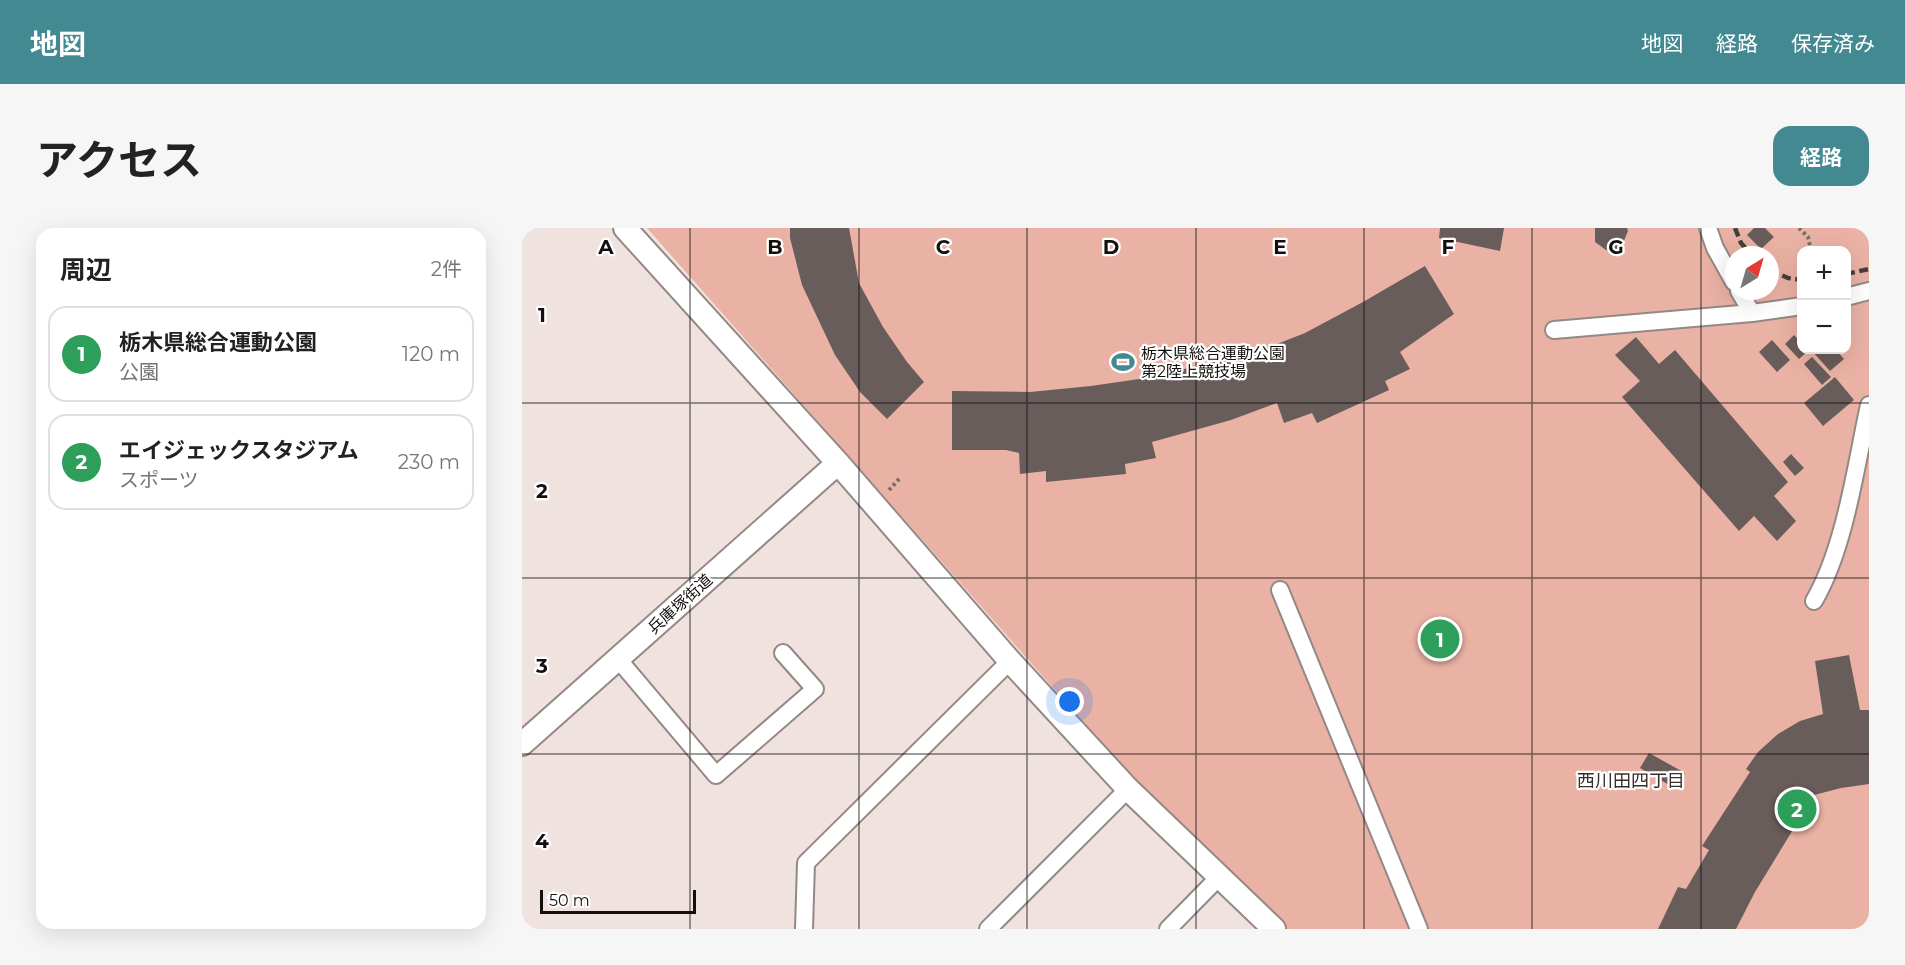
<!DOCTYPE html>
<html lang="ja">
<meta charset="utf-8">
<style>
:root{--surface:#fff;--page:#f6f6f6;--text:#222;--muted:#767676;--line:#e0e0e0;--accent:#428992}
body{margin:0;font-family:Montserrat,"Noto Sans JP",sans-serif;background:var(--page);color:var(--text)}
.controls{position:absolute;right:18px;top:18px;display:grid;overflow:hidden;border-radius:12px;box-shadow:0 6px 24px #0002}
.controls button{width:54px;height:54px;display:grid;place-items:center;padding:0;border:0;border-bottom:2px solid var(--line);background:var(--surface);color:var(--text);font:30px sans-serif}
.compass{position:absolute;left:1203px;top:18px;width:54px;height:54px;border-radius:50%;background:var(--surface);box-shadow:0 6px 24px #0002;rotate:37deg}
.scale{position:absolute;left:18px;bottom:15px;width:156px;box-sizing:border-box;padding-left:6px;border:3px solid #130f0e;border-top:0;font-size:16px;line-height:21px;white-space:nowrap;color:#130f0e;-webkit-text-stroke:4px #fff;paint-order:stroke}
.you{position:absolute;left:548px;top:474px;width:21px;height:21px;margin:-15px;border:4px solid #fff;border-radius:50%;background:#1a73e8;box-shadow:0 0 0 9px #1a73e833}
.badge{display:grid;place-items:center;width:39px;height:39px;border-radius:50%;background:var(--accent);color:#fff;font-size:20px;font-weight:700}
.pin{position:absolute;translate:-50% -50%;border:3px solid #fff;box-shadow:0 2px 6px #0006}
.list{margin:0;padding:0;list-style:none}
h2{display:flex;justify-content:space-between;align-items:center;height:78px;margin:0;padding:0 24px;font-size:26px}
h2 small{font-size:20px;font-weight:400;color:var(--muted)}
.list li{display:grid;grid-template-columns:39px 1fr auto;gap:18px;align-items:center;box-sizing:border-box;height:96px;margin:0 12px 12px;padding:0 12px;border:2px solid var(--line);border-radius:18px}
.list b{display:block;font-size:22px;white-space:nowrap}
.list p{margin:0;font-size:20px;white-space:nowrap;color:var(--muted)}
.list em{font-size:20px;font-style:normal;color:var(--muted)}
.map{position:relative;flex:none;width:1347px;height:701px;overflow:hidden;border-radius:18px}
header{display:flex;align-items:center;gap:36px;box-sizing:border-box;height:84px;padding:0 30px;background:var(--accent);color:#fff}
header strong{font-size:28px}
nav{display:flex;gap:33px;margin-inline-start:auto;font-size:21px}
.intro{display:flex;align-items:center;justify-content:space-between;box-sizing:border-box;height:144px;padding:0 36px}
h1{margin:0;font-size:42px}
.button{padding:15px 27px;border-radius:18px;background:var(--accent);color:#fff;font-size:21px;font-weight:700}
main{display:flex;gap:36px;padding:0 36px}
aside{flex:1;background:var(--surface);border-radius:18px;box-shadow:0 6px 24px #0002}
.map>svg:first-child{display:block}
.green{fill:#eab2a4;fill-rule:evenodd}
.building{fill:#695d5b}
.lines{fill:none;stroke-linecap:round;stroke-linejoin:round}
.street-casing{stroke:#948885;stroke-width:20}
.secondary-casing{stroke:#948885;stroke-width:26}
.path{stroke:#786f6d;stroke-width:4;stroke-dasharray:3 3;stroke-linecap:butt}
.street{stroke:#fff;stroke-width:16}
.secondary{stroke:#fff;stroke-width:22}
.rail{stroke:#453e3d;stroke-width:4.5;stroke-dasharray:9 4.5;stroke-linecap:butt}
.grid{fill:none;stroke:#130f0e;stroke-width:1.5;stroke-opacity:0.55}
.labels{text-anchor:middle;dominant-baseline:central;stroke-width:4.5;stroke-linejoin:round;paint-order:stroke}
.poi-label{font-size:16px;fill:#130f0e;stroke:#fff;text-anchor:start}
.street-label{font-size:16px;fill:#130f0e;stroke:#fff}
.neighbourhood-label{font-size:18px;fill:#382e2b;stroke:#fff}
.grid-label{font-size:20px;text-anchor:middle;font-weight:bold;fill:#130f0e;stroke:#fff;stroke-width:4.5;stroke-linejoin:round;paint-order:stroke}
</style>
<header>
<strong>地図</strong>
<nav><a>地図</a><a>経路</a><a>保存済み</a></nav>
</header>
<div class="intro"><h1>アクセス</h1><a class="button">経路</a></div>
<main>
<aside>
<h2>周辺<small>2件</small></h2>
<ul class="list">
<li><span class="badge" style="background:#2e9e5b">1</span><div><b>栃木県総合運動公園</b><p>公園</p></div><em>120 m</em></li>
<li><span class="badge" style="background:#2e9e5b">2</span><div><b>エイジェックスタジアム</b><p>スポーツ</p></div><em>230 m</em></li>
</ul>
</aside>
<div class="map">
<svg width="1347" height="701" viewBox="0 0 1347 701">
<rect width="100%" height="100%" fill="#f0e2df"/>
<path class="green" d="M125 0H1347V701H744ZM1280 22H1324V122H1280ZM1212 27H1248V63H1212Z"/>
<path class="building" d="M268 0H327L337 55 361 99 385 134 402 154 365 191 338 164 313 127 280 57 268 10Z
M918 0H982L978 23 917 10Z
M1073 0H1105L1106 3 1099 20 1091 23 1084 22 1073 14Z
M1232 0H1243L1252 9 1239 21 1225 7Z
M903 38 932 86 878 124 888 141 863 153 867 162 795 195 790 185 762 195 755 175 709 192 630 214 634 230 603 236 604 246 524 254V243L498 246 497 225 484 222H430V163L508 164 569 158 624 150 692 134 745 120 783 105 841 74Z
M1272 107 1280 115V122H1287L1277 131 1263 116Z
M1114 109 1137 136 1153 122 1266 254 1252 268 1274 293 1255 313 1232 288 1217 303 1100 169 1118 153 1093 127Z
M1250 112 1268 132 1255 144 1237 124Z
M1289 122H1314L1322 131 1308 143Z
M1290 129 1309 149 1300 157 1282 136Z
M1313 149 1332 172 1301 198 1282 175Z
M1269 226 1282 240 1273 248 1261 234Z
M1327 427 1338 482H1347V556L1319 560 1292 567 1233 664 1214 701H1136L1156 659 1164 661 1187 622 1180 618 1228 544 1224 541 1236 524 1256 506 1278 493 1301 486 1293 433Z
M1127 525 1163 545 1154 561 1118 540Z"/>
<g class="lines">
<g class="street-casing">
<path id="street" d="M1186 0 1193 20 1212 54
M1217 63 1230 85
M1324 69 1347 63
M1032 102 1230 85 1280 78
M758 362 897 701
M1292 373C1323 320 1334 237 1347 177
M96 431 194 547 293 461 261 425
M282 701 284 635 488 433
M466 701 606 561
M646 701 698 648"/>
</g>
<g class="secondary-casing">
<path id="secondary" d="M103 0 316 235 488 433 606 561 752 701
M0 516 316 235"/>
</g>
<path class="path" d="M1277 0 1286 9 1289 22
M367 262 379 249"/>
<use href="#street" class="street"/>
<use href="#secondary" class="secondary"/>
<path class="rail" d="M1213 0 1219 15 1230 27
M1248 42 1266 50 1280 52
M1324 46 1347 41"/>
</g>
<path class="grid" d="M168 0V701M337 0V701M505 0V701M674 0V701M842 0V701M1010 0V701M1179 0V701M0 175H1347M0 350H1347M0 526H1347"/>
<defs>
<g id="stadium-bare" transform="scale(1.8)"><path d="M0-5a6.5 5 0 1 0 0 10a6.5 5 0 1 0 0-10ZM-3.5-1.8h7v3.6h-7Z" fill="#428992" stroke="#fff" stroke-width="2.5" paint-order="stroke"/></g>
</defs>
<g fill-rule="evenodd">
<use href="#stadium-bare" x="601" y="134"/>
</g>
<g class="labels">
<g class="poi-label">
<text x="619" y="125">栃木県総合運動公園<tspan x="619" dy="18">第2陸上競技場</tspan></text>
</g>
<g class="street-label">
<text transform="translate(158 376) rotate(-42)">兵庫塚街道</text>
</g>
<g class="neighbourhood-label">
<text x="1109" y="553">西川田四丁目</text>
</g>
</g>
<g class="grid-label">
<text x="84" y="26">A</text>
<text x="253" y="26">B</text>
<text x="421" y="26">C</text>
<text x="589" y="26">D</text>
<text x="758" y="26">E</text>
<text x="926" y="26">F</text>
<text x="1094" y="26">G</text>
<text x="20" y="94">1</text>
<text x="20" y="270">2</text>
<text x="20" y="445">3</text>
<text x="20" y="620">4</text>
</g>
</svg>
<div class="controls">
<button>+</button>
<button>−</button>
</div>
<svg class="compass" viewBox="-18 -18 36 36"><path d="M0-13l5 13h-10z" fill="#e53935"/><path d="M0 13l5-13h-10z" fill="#767676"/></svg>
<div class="scale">50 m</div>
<div class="you"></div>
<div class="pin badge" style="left:918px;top:411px;background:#2e9e5b">1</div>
<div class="pin badge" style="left:1275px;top:581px;background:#2e9e5b">2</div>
</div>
</main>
